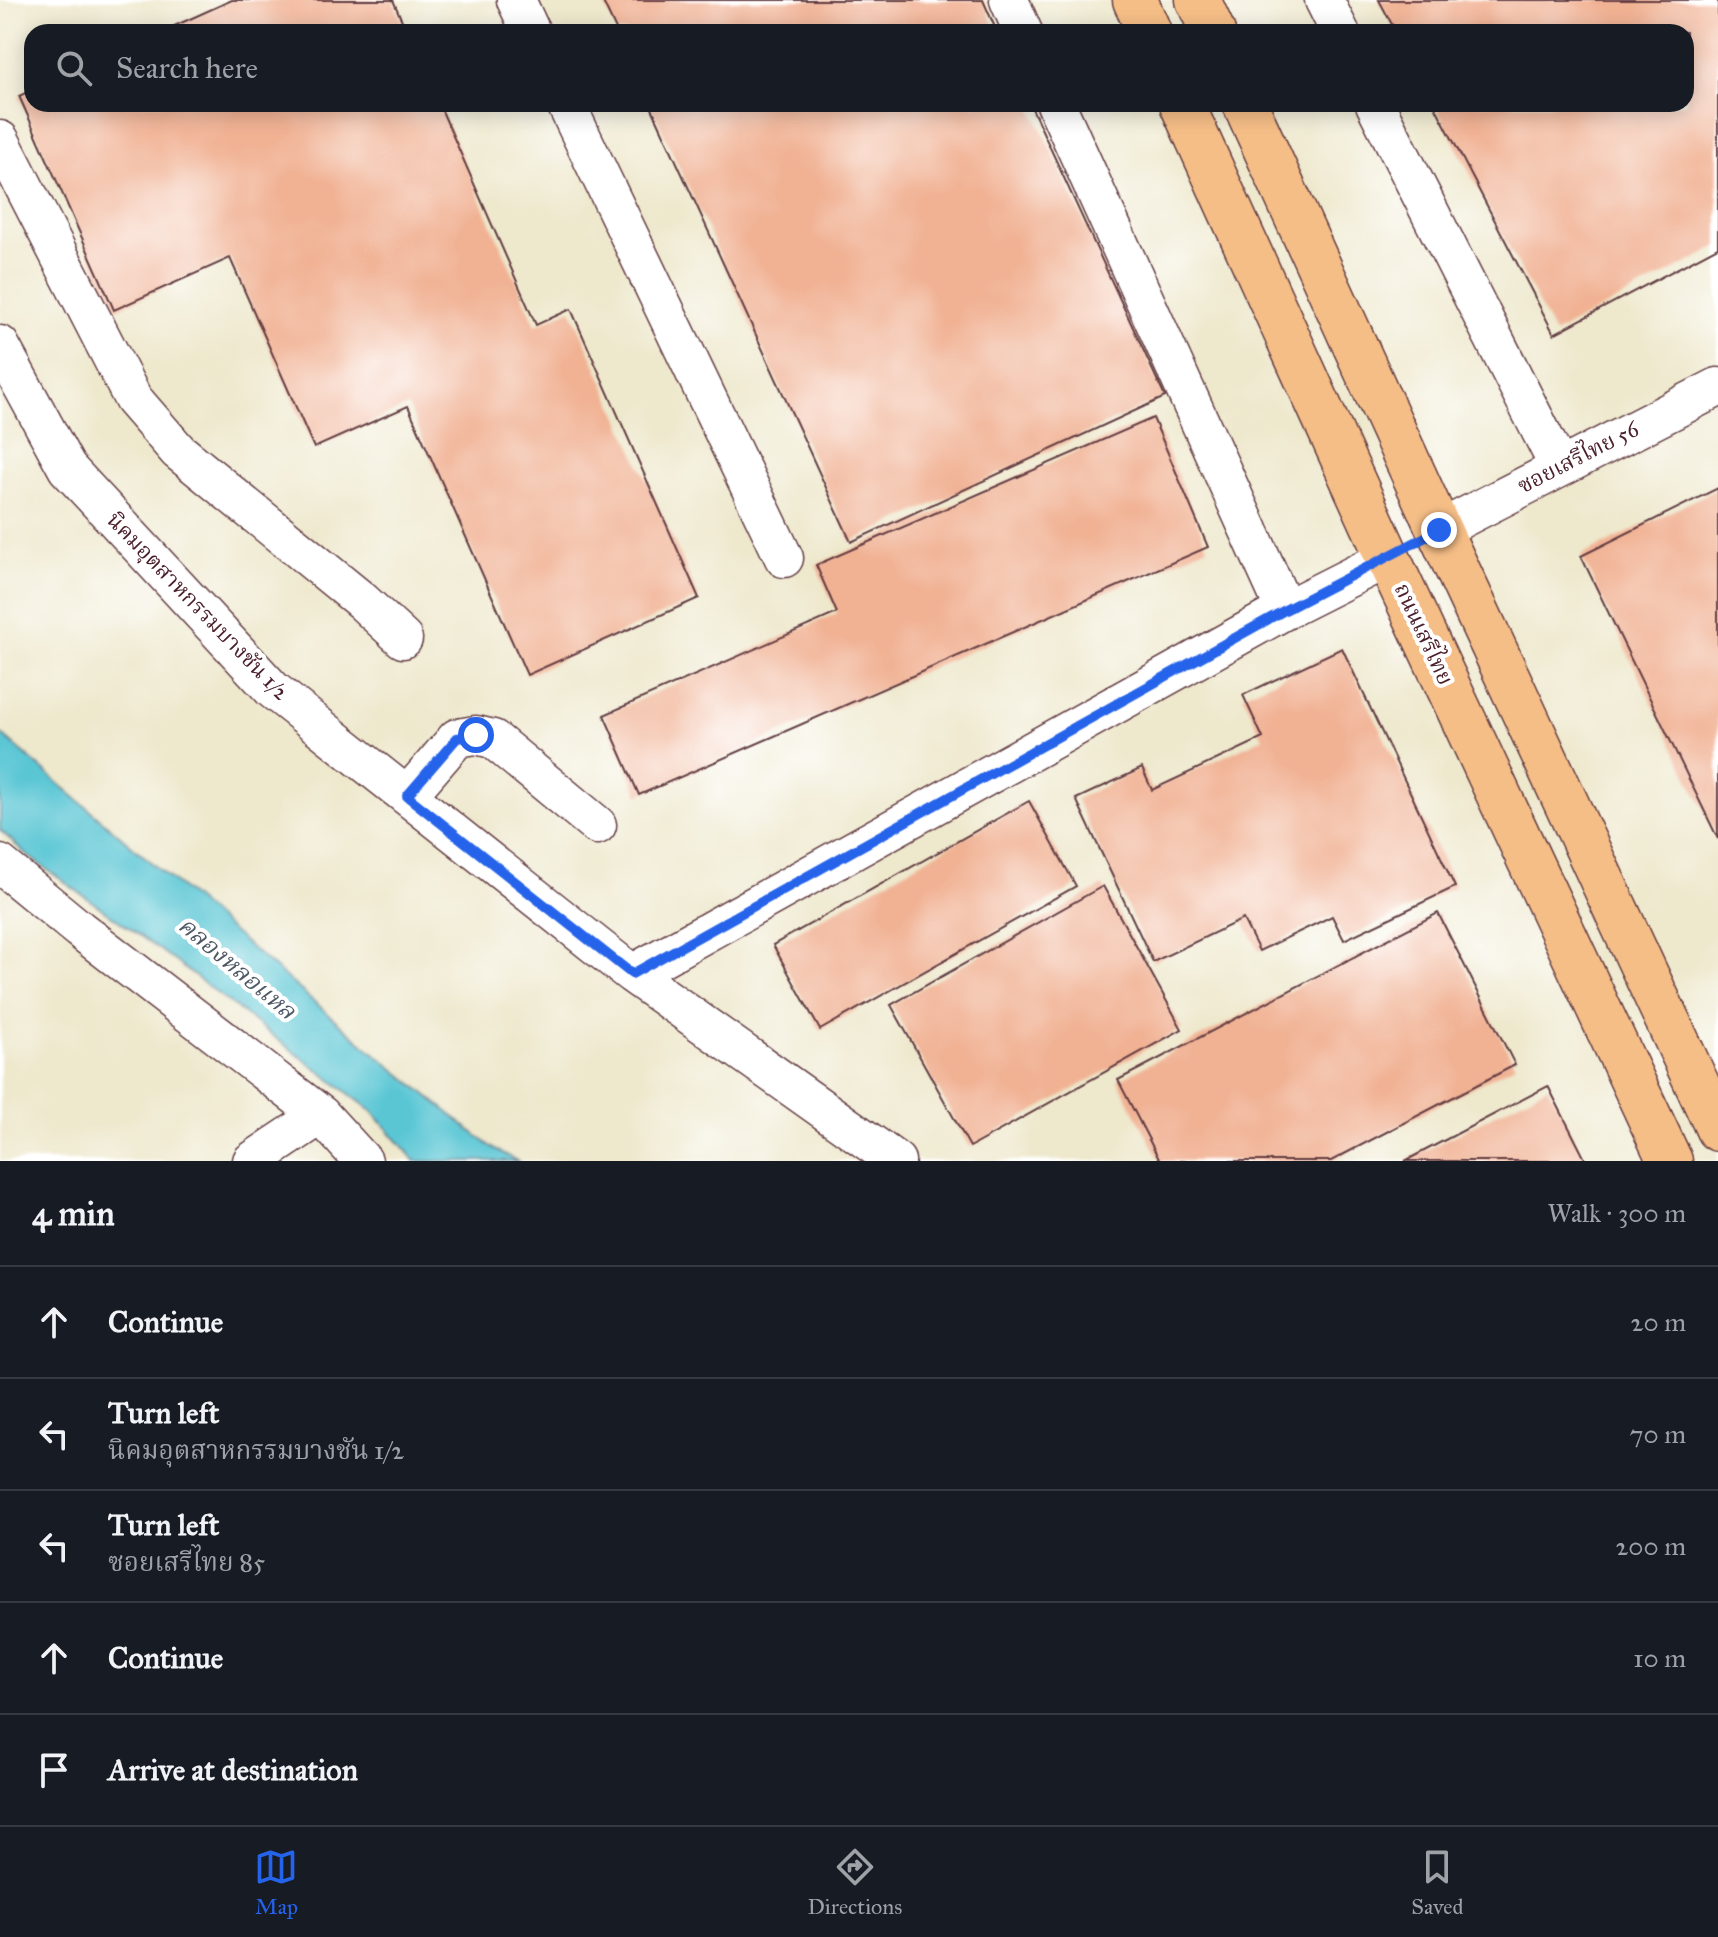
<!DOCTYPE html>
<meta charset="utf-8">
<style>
:root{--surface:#171b24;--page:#242831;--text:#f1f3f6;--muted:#9ea1a6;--line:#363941;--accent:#2563eb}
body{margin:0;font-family:"IM FELL Great Primer","Noto Serif Thai",serif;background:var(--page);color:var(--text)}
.stop{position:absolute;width:24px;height:24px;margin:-18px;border:6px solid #2563eb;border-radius:50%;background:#fff}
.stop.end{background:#2563eb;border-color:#fff;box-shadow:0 2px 8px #0008}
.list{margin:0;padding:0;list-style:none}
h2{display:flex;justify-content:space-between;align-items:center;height:104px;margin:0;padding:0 32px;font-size:34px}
h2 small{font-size:26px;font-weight:400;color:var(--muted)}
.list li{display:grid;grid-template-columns:52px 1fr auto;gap:24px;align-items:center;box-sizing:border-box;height:112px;padding:0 32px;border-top:2px solid var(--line)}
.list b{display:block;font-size:30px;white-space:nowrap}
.list p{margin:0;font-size:26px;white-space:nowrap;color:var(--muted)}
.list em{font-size:26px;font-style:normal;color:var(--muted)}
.icon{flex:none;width:44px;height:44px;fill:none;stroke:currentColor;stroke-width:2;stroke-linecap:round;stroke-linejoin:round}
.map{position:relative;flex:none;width:1718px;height:1161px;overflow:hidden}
.search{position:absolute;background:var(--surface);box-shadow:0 4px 20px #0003;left:24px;right:24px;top:24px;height:88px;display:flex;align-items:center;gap:20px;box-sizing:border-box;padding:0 28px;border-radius:24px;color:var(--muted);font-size:30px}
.sheet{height:664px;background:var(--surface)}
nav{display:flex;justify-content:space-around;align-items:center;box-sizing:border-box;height:112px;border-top:2px solid var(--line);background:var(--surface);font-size:22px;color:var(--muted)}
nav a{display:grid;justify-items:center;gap:4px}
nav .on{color:var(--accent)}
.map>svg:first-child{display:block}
.water{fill:#5ac6d4;stroke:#527280;stroke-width:2}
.building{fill:#f1b294}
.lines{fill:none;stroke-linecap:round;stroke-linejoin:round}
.minor-casing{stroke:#633d43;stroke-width:41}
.major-casing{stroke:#633d43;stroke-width:47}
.minor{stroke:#fff;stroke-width:38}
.major{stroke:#f6be87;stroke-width:44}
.route{stroke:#2563eb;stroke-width:10}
.labels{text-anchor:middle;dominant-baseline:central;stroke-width:8;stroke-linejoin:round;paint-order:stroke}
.street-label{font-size:22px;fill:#4a1f2b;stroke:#fff}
.water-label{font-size:24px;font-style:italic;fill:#505966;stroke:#fff}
</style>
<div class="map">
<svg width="1718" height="1161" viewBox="0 0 1718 1161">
<rect width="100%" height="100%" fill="#fff"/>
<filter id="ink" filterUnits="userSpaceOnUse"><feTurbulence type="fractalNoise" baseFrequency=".0125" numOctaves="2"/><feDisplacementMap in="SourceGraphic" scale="16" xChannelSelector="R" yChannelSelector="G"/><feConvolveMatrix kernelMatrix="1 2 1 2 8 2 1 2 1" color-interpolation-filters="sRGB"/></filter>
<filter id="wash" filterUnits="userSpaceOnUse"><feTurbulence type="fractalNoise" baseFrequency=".006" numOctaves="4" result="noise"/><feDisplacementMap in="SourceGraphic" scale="32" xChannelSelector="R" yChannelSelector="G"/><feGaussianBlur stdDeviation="1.8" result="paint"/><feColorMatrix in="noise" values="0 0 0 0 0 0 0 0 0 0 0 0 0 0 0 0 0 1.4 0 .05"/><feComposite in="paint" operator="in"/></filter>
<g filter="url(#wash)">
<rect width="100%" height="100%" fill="#eee8cc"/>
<path class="water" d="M0 733 368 1048 490 1146 517 1161H415L372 1111 160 950 28 856 0 830Z"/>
<g id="blocks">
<path class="building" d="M232 0H393L407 32H161Z
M602 0H983L997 32H617Z
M1379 0H1718V247L1554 334 1434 104H1686V32H1396Z
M32 90V104H439L536 325 571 309 699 598 527 675 408 406 314 448 230 258 114 310 19 96Z
M650 104H1030L1165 397 851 542Z
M1153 418 1208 547 639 795 604 715 837 613 816 565Z
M1718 488V839L1581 556Z
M1342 648 1455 887 1344 940 1332 916 1259 951 1243 919 1153 962 1076 799 1142 768 1152 790 1263 738 1243 695Z
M1029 801 1076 886 820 1030 773 945Z
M1103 886 1182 1029 970 1147 891 1005Z
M1438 913 1515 1065 1331 1161H1160L1118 1080Z
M1548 1086 1586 1161H1405Z"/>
</g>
</g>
<g filter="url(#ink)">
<use href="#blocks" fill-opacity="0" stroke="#633d43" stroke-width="2"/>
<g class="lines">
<g class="minor-casing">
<path id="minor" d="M516 0 531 32
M1009 0 1023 32
M1324 0 1340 32
M566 104 784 558
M1056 104 1285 610
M1375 104 1559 467
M0 140 133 399 178 451 362 601 403 639
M0 345 67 468 273 690 632 974 896 1161
M1439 530 1718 387
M407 796 457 738 476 735 493 739 597 825
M0 864 79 929 321 1115 363 1161
M632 974 1285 610 1388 558
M252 1161 321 1115"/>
</g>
<g class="major-casing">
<path id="major" d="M1135 0 1149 32
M1198 0 1213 32
M1182 104 1388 558 1670 1161
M1245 104 1439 530 1718 1129"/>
</g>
<use href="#minor" class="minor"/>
<use href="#major" class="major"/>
</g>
</g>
<g class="lines" filter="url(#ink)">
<path class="route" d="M476 735 457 738 407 796 632 974 1285 610 1439 530"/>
</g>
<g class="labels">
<g class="street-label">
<text transform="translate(1578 457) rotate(-27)">ซอยเสรีไทย 56</text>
<text transform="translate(198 606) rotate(46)">นิคมอุตสาหกรรมบางชัน 1/2</text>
<text transform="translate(1424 634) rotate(65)">ถนนเสรีไทย</text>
</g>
<g class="water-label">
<text transform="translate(237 968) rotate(40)">คลองหลอแหล</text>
</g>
</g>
</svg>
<div class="stop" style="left:476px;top:735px"></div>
<div class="stop end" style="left:1439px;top:530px"></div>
<div class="search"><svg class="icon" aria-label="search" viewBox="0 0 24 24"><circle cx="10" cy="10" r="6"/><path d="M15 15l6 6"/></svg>Search here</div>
</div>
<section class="sheet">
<h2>4 min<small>Walk · 300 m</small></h2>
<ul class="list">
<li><svg class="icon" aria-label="ahead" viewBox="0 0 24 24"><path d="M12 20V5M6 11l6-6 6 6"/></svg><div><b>Continue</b></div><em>20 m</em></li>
<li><svg class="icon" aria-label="left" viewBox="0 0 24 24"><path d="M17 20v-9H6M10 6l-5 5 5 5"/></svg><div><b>Turn left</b><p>นิคมอุตสาหกรรมบางชัน 1/2</p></div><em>70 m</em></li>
<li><svg class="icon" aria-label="left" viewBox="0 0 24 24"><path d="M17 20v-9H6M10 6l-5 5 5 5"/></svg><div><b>Turn left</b><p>ซอยเสรีไทย 85</p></div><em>200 m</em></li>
<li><svg class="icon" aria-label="ahead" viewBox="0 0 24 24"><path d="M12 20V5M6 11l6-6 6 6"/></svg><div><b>Continue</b></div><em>10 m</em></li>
<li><svg class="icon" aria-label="arrive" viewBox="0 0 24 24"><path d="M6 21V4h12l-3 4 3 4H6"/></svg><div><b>Arrive at destination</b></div></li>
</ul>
</section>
<nav>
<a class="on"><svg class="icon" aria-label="map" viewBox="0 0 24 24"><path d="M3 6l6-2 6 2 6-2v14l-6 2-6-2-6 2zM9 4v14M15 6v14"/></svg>Map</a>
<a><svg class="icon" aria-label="directions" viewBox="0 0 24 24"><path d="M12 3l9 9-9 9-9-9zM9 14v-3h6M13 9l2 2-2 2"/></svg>Directions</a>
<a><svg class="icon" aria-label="saved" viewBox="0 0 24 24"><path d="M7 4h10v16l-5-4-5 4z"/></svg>Saved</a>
</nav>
